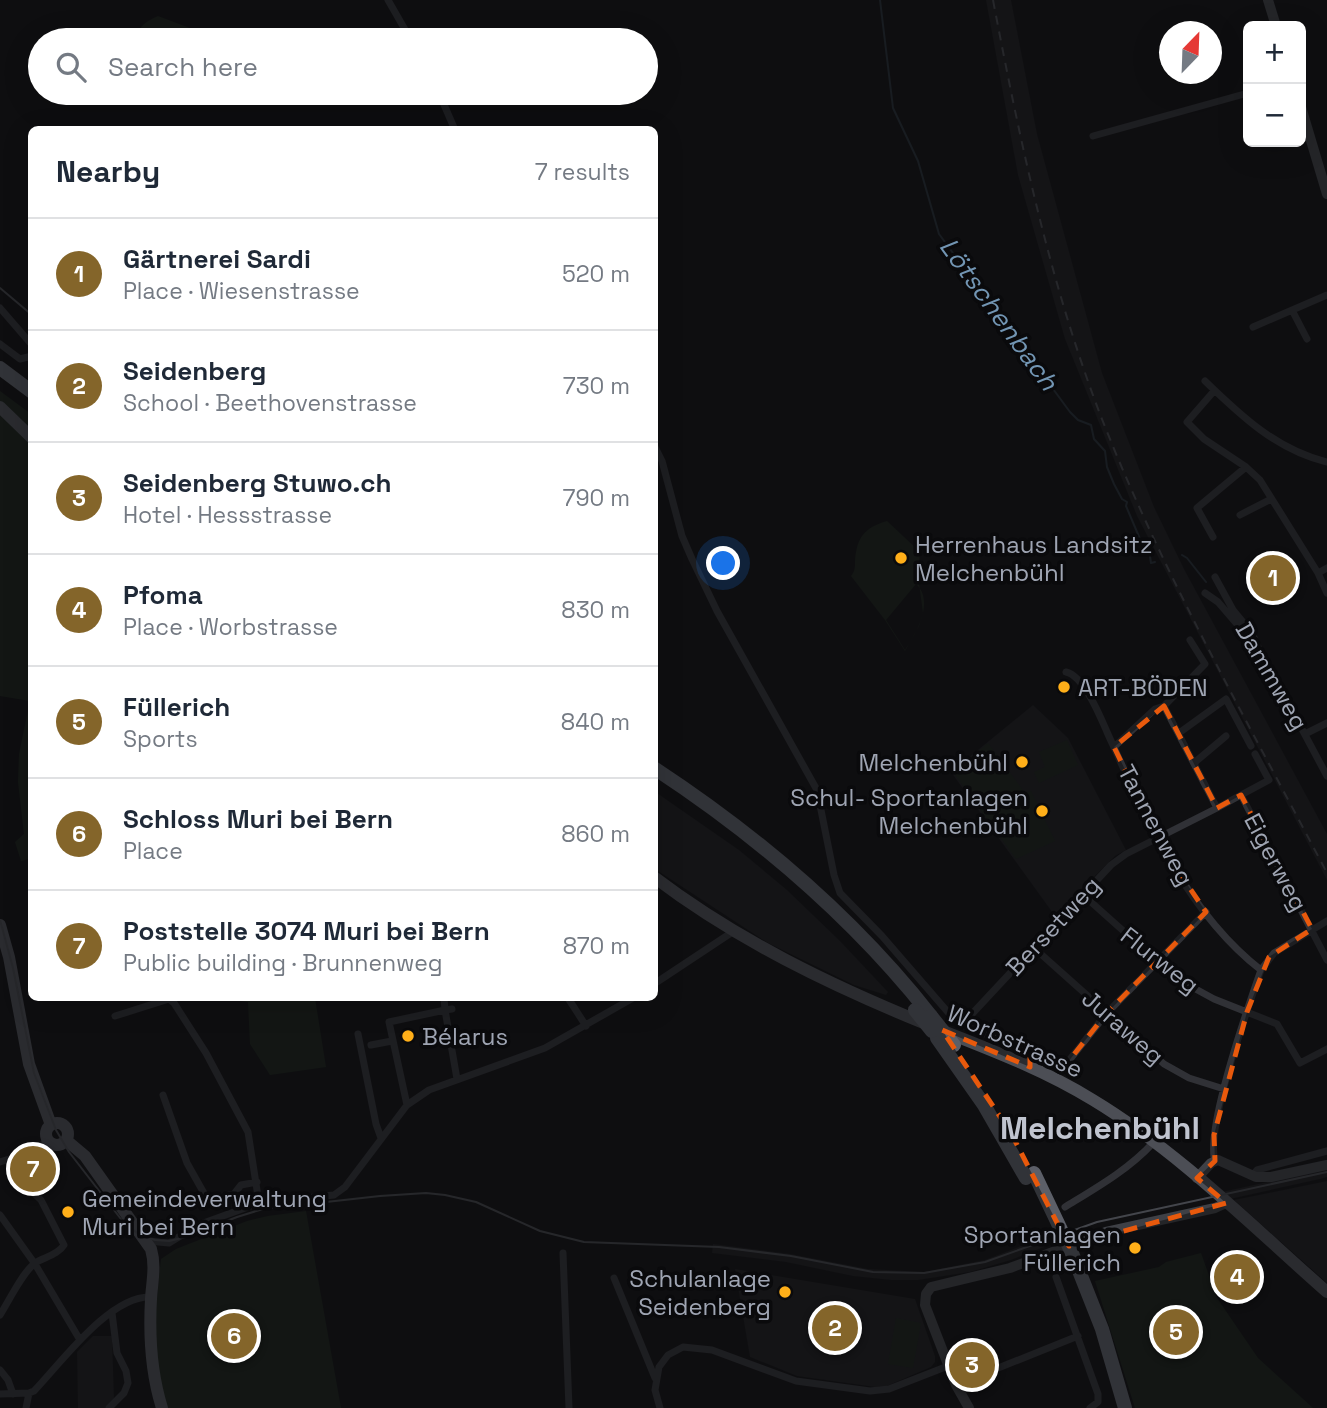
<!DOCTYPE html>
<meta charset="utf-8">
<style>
:root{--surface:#fff;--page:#f2f2f3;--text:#1f2937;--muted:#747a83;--line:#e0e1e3;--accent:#84652a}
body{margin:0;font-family:"Space Grotesk",sans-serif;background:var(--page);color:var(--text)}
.controls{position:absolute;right:21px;top:21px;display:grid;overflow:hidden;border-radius:10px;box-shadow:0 7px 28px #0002}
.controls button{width:63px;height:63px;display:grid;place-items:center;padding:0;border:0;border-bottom:2px solid var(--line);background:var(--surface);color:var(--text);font:35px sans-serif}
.compass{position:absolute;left:1159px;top:21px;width:63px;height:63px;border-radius:50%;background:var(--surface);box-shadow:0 7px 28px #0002;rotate:23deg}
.you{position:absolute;left:724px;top:564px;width:24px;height:24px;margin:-18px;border:5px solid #fff;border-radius:50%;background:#1a73e8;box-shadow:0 0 0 10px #1a73e833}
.badge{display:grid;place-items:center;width:46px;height:46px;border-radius:50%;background:var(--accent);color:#fff;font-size:23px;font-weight:700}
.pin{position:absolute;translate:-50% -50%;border:4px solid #fff;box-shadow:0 2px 7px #0006}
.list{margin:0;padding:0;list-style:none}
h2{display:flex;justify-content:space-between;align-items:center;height:91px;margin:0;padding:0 28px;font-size:30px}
h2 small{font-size:23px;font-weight:400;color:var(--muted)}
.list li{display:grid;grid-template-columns:46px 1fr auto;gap:21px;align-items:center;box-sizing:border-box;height:112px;padding:0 28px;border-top:2px solid var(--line)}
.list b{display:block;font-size:26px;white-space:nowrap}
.list p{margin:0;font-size:23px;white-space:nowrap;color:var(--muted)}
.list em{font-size:23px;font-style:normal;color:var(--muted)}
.icon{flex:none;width:38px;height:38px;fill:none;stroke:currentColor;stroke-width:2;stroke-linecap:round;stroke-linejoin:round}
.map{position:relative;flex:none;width:1327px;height:1408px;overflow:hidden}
.search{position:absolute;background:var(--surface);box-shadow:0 7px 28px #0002;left:28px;top:28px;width:630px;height:77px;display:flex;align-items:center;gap:18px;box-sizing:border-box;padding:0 24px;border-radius:38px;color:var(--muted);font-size:26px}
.panel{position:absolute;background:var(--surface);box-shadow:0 7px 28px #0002;left:28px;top:126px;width:630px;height:875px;border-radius:10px}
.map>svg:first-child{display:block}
.built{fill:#1b1b1e}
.green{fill:#19211a;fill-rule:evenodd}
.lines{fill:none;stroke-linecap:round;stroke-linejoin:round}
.stream{stroke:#252e35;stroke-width:2}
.street{stroke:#303136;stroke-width:7}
.secondary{stroke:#3e4046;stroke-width:10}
.primary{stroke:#4c4e55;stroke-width:12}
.highway{stroke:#5c5f68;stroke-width:14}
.tram{stroke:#43454b;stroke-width:2}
.rail{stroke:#43454b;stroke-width:2;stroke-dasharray:9 7;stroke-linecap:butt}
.highway-bridge{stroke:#5c5f68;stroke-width:14}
.marked{fill:none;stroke:#e8590c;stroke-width:5;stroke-dasharray:14 9;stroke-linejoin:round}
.poi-dot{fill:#ffaf19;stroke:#0a0a0c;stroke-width:2.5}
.labels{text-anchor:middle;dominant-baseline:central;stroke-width:7;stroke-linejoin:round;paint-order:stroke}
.poi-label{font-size:24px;fill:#9fa5b3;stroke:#0a0a0c;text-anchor:start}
.street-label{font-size:24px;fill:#9fa5b3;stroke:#0a0a0c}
.water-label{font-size:26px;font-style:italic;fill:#7295b3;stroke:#0a0a0c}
.district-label{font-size:32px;font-weight:bold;fill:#c0c4cf;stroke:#0a0a0c}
</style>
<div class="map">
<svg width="1327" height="1408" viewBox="0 0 1327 1408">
<rect width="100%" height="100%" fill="#0f0f11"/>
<path class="built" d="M986 0H1011L1037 134 1102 373 1154 507 1184 569 1327 834V880L1137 516 1065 339 1018 175Z
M1033 705 1068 738 1126 850 1115 856 1055 916 951 772Z
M654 791 739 850 787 890 840 941 888 992 886 995 854 985 768 943 655 869Z
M1327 1169V1177L1320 1179 1230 1199 1222 1192Z
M1327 1181V1283L1234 1200Z
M1045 1237 1049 1245 1011 1260 970 1272 918 1280H891L853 1276 786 1262 712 1253 713 1244 790 1254 868 1269 924 1272 985 1260Z
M735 1269 915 1299 935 1356V1362L931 1367 887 1386 875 1387 797 1376 750 1357Z
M93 1336H112L114 1399 105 1408H78L77 1352Z"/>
<path class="green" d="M158 16 203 33 199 40H138C137 26 147 21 158 16Z
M0 391 31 414V864L29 859 21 861 15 842 24 834 18 782 19 754 30 701 0 696Z
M887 521 920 552 918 576 923 613 919 626 905 651 885 620 851 576C855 571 855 568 855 561 857 537 864 528 887 521ZM916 584C935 601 916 634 905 650L886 620Z
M1067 740 1078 765 1039 783 1034 772 1045 767 1039 752Z
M988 743 1025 793 1031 791 1055 841 1016 859 953 772Z
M218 998H315L326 1067 270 1075 250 1044 248 1002Z
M306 1211 341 1408H168C148 1363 156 1306 161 1259L176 1249 247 1221 268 1216Z
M1201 1253 1217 1298 1258 1358 1313 1408H1135L1095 1281 1159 1267 1166 1262Z
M896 1318 921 1323 913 1368 888 1364Z"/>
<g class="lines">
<path class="stream" d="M880 0 893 108 918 161 939 234 1070 412 1078 420 1091 425 1094 439 1105 451 1107 467 1114 484 1122 499 1127 502 1126 506 1140 539 1149 550 1151 563 1155 562
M1182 555 1187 558 1206 582"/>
<path class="street" d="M388 0 411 40
M439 93 455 130
M1093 136 1248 93
M0 308 32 345
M1292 310 1307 339
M1253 327 1327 295
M0 344 20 359 32 356
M1205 381C1241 416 1277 450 1327 462
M1214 391 1187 422 1204 439 1246 467 1260 480 1318 573 1327 593
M654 445 662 461 682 536 692 559 717 611 817 790 834 875 840 893 882 936 953 1018 974 1030 1025 1050 1030 1054 1027 1066
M1240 515 1271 499
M1213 537 1197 508 1246 467
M1318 573 1327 568
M1215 577 1233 610 1252 633 1258 647 1327 776
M1205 593 1218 602 1255 645
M1066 672C1084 676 1100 716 1107 732 1145 816 1186 912 1261 970
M1164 706 1217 808 1241 795 1327 960
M1179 733 1226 699 1251 746
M1305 734 1327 723
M1114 747 1155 709 1164 706 1205 664 1190 640
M1194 763 1226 736
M1241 795 1269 780 1255 754
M1082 894 1157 961 1192 987 1214 999 1277 1024 1300 1063 1327 1049
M1033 947 1164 1064 1189 1078 1224 1089
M654 984 734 931
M444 998 445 1010 452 1009
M568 998 586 1026
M115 1016 169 999 174 1003 206 1053 248 1132 259 1203
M965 1026 971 1015 1111 865 1126 854 1217 808
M358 1034 376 1124 381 1138
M371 1045 392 1041
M1030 1054 1038 1055 1063 1068 1106 1014 1206 912
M163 1095 187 1163 205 1195 214 1198 234 1194 241 1185 257 1182
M407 1105 389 1022 445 1010 457 1079
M1215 1161C1205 1128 1248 1007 1261 970L1274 953 1327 921
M0 1162 33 1152 48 1140
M1252 1176 1257 1170 1327 1151
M1065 1207C1096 1188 1128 1170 1153 1143
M0 1215 35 1264 80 1340
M148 1241 169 1243 198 1225 259 1203 334 1195 345 1187 407 1105 429 1090 545 1048 633 998
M563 1253 569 1408
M1056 1277 1098 1394V1402L1090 1408
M614 1278 655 1378
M0 1315C9 1301 22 1273 35 1263 44 1257 58 1255 64 1245L41 1200 24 1184 16 1157
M0 1370 8 1380 13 1394
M956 1385 1078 1336
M0 1394 29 1393 34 1391C61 1363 110 1295 151 1297
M26 1408 29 1393
M109 1408 124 1393 128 1383 126 1371 117 1353 112 1313
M660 1408 655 1390 659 1367 668 1355 683 1347 712 1350 796 1381 870 1391 889 1389 948 1366"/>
<path class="secondary" d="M1268 0 1276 26
M1301 107 1327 194
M1197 1178 1211 1163 1218 1160 1256 1177H1271L1327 1165
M969 1408 956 1385 925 1305 926 1294 931 1287 1010 1268 1106 1232 1215 1208 1226 1203"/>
<path class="primary" d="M0 407 32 438
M654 877C737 940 830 985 926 1024
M0 925 9 957 29 1064 51 1125
M943 1031C994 1051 1046 1071 1093 1100 1179 1152 1252 1226 1327 1292
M46 1134a11 11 0 1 1 22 0a11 11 0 1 1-22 0Z
M66 1140 85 1156 151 1249C156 1266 152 1282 151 1299 149 1335 151 1373 162 1408"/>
<path class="highway" d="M0 368 32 392
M654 768C759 837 853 917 931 1016
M937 1038 984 1105 1026 1178
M1072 1253 1102 1329 1125 1408"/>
<path class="tram" d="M0 288 32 315
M0 920 13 968 34 1073 56 1130 69 1152 124 1223 140 1235 155 1240 169 1241 186 1237 237 1217 263 1209 380 1196 426 1193 445 1195 476 1202 540 1231 584 1242 719 1247 791 1256 873 1272 924 1273 985 1262 1097 1222 1327 1172"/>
<path class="rail" d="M993 0C1020 141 1049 280 1100 414 1161 571 1249 724 1327 873"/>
<path class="highway-bridge" d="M915 1010 932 1031
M931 1016 954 1045
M1034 1173 1072 1253"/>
</g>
<path d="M0 0H1327V1408H0ZM1164 706 1217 808 1241 795 1312 929 1269 957 1247 1012 1214 1135 1215 1161 1197 1178 1226 1203 1069 1246 1011 1133 942 1030 1030 1067V1054L1064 1067 1106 1014 1206 912 1165 852 1114 747Z" fill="#0f0f11" fill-opacity=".55" fill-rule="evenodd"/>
<path class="marked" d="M1164 706 1217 808 1241 795 1312 929 1269 957 1247 1012 1214 1135 1215 1161 1197 1178 1226 1203 1069 1246 1011 1133 942 1030 1030 1067V1054L1064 1067 1106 1014 1206 912 1165 852 1114 747Z"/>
<g class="poi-dot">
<circle cx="901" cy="558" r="7"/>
<circle cx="1064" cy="687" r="7"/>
<circle cx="1022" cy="762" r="7"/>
<circle cx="1042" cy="811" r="7"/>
<circle cx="408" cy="1036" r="7"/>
<circle cx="68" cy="1212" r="7"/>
<circle cx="1135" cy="1248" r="7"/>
<circle cx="785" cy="1292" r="7"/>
</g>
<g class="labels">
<g class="poi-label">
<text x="915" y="544">Herrenhaus Landsitz<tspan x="915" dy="28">Melchenbühl</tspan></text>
<text x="1078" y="687">ART-BÖDEN</text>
<text x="1008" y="762" text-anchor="end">Melchenbühl</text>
<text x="1028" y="797" text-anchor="end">Schul- Sportanlagen<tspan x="1028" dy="28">Melchenbühl</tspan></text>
<text x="422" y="1036">Bélarus</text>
<text x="82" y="1198">Gemeindeverwaltung<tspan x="82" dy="28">Muri bei Bern</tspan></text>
<text x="1121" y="1234" text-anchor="end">Sportanlagen<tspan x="1121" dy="28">Füllerich</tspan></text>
<text x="771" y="1278" text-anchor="end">Schulanlage<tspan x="771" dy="28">Seidenberg</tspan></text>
</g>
<g class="street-label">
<text transform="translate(1272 676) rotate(60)">Dammweg</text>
<text transform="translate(1156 825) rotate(62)">Tannenweg</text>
<text transform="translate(1276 862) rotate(62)">Eigerweg</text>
<text transform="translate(1053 926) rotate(-47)">Bersetweg</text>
<text transform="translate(1160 960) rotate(38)">Flurweg</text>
<text transform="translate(1123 1027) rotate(41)">Juraweg</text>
<text transform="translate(1015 1041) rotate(24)">Worbstrasse</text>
</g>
<g class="water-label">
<text transform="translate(999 314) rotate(54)">Lötschenbach</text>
</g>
<g class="district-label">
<text x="1100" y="1128">Melchenbühl</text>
</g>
</g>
</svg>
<div class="controls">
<button>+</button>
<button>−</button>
</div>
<svg class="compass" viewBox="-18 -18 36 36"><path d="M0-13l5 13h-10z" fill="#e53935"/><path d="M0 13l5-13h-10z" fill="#747a83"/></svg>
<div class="you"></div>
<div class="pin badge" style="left:1273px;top:578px">1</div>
<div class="pin badge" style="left:835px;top:1328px">2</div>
<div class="pin badge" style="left:972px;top:1365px">3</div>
<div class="pin badge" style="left:1237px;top:1277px">4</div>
<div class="pin badge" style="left:1176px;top:1332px">5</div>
<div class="pin badge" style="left:234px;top:1336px">6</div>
<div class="pin badge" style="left:33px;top:1169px">7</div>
<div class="search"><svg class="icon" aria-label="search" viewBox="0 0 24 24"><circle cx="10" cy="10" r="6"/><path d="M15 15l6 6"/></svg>Search here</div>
<section class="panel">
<h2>Nearby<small>7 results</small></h2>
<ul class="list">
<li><span class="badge">1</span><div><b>Gärtnerei Sardi</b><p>Place · Wiesenstrasse</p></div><em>520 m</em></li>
<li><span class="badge">2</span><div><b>Seidenberg</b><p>School · Beethovenstrasse</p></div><em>730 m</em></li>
<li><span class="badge">3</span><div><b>Seidenberg Stuwo.ch</b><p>Hotel · Hessstrasse</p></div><em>790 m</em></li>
<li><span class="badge">4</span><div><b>Pfoma</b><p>Place · Worbstrasse</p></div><em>830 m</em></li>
<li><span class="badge">5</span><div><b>Füllerich</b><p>Sports</p></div><em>840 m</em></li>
<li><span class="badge">6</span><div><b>Schloss Muri bei Bern</b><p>Place</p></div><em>860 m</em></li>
<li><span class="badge">7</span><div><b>Poststelle 3074 Muri bei Bern</b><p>Public building · Brunnenweg</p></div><em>870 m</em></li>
</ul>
</section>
</div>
